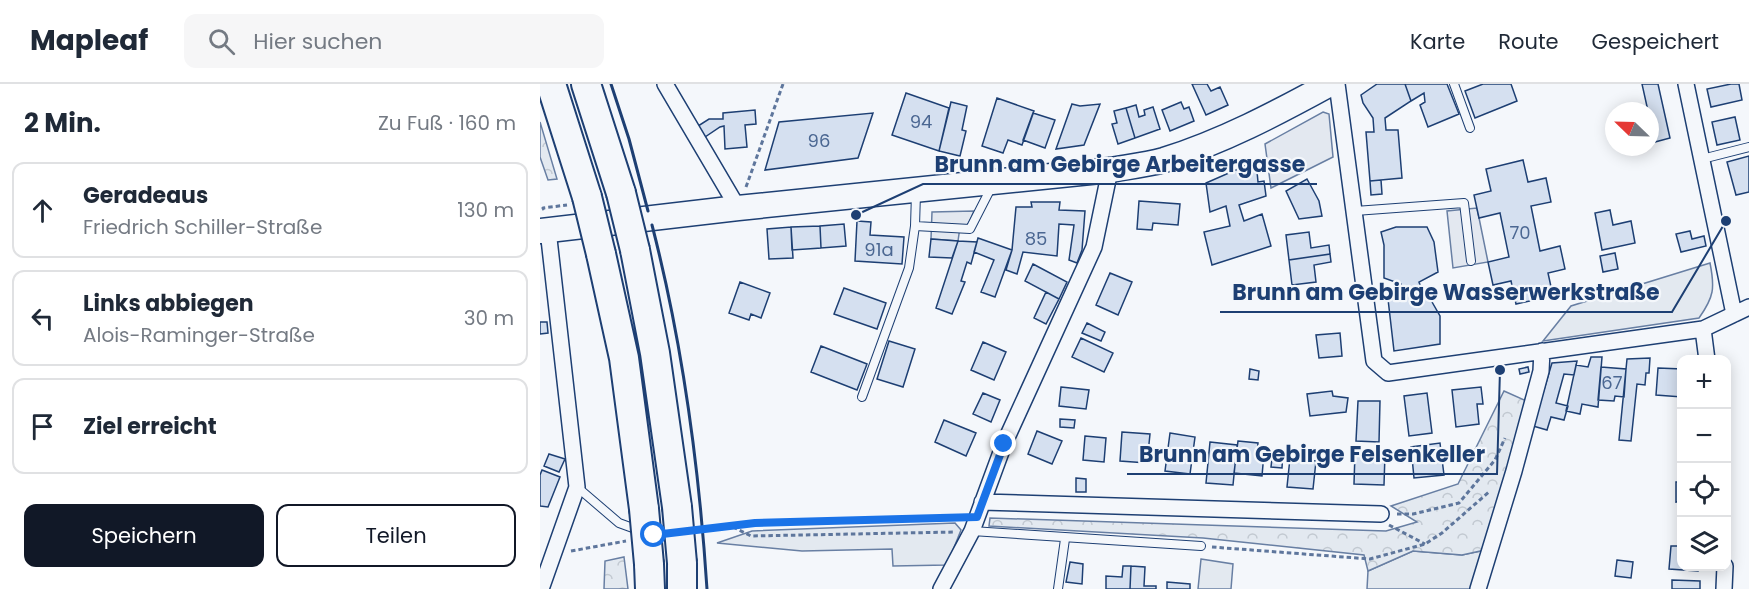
<!DOCTYPE html>
<html lang="de">
<meta charset="utf-8">
<style>
:root{--surface:#fff;--page:#f6f6f7;--text:#1f2937;--muted:#747a83;--line:#e0e1e3;--accent:#111827}
body{margin:0;font-family:Poppins,sans-serif;background:var(--page);color:var(--text)}
.controls{position:absolute;right:18px;bottom:18px;display:grid;overflow:hidden;border-radius:12px;box-shadow:0 3px 15px #0003}
.controls button{width:54px;height:54px;display:grid;place-items:center;padding:0;border:0;border-bottom:2px solid var(--line);background:var(--surface);color:var(--text);font:30px sans-serif}
.compass{position:absolute;left:1065px;top:18px;width:54px;height:54px;border-radius:50%;background:var(--surface);box-shadow:0 3px 15px #0003;rotate:293deg}
.stop{position:absolute;width:18px;height:18px;margin:-14px;border:4px solid #1a73e8;border-radius:50%;background:#fff}
.stop.end{background:#1a73e8;border-color:#fff;box-shadow:0 2px 6px #0008}
.list{margin:0;padding:0;list-style:none}
h2{display:flex;justify-content:space-between;align-items:center;height:78px;margin:0;padding:0 24px;font-size:26px}
h2 small{font-size:20px;font-weight:400;color:var(--muted)}
.list li{display:grid;grid-template-columns:39px 1fr auto;gap:18px;align-items:center;box-sizing:border-box;height:96px;margin:0 12px 12px;padding:0 12px;border:2px solid var(--line);border-radius:12px}
.list b{display:block;font-size:22px;white-space:nowrap}
.list p{margin:0;font-size:20px;white-space:nowrap;color:var(--muted)}
.list em{font-size:20px;font-style:normal;color:var(--muted)}
.actions{display:flex;gap:12px;padding:18px 24px}
.actions a{flex:1;padding:14px 0;border:2px solid var(--accent);border-radius:12px;text-align:center;font-size:21px;color:var(--accent)}
.actions .main{background:var(--accent);color:#fff}
.icon{flex:none;width:33px;height:33px;fill:none;stroke:currentColor;stroke-width:2;stroke-linecap:round;stroke-linejoin:round}
.map{position:relative;flex:none;width:1209px;height:505px;overflow:hidden}
header{display:flex;align-items:center;gap:36px;box-sizing:border-box;height:84px;padding:0 30px;background:var(--surface);border-bottom:2px solid var(--line)}
header strong{font-size:28px}
nav{display:flex;gap:33px;margin-inline-start:auto;font-size:21px}
.search{width:420px;height:54px;background:var(--page);display:flex;align-items:center;gap:15px;box-sizing:border-box;padding:0 21px;border-radius:12px;color:var(--muted);font-size:22px}
main{display:flex}
aside{flex:1;background:var(--surface)}
.map>svg:first-child{display:block}
.grass{fill:#e3e9f0;stroke:#687fa3;stroke-width:1.5}
.forest{fill:url(#forest-crowns);stroke:#687fa3;stroke-width:1.5}
.parking{fill:#e3e8f0;stroke:#687fa3;stroke-width:1.5}
.building{fill:#d5e0f0;stroke:#1d3f73;stroke-width:1.5}
.lines{fill:none;stroke-linecap:round;stroke-linejoin:round}
.service-casing{stroke:#1d3f73;stroke-width:10}
.minor-casing{stroke:#1d3f73;stroke-width:18}
.primary-casing{stroke:#1d3f73;stroke-width:27}
.motorway-casing{stroke:#1d3f73;stroke-width:32}
.path{stroke:#5e769c;stroke-width:3;stroke-dasharray:4.5 3;stroke-linecap:butt}
.service{stroke:#f4f7fb;stroke-width:8}
.minor{stroke:#f4f7fb;stroke-width:15}
.primary{stroke:#f4f7fb;stroke-width:24}
.motorway{stroke:#f4f7fb;stroke-width:28}
.motorway-bridge-casing{stroke:#1d3f73;stroke-width:32;stroke-linecap:butt}
.motorway-bridge{stroke:#f4f7fb;stroke-width:28}
.wall{stroke:#1d3f73;stroke-width:3}
.route{stroke:#1a73e8;stroke-width:8}
.labels{text-anchor:middle;dominant-baseline:central;stroke-width:4.5;stroke-linejoin:round;paint-order:stroke}
.number-label{font-size:18px;fill:#4b6792}
.leader{fill:none;stroke:#1d3f73;stroke-width:2}
.callout-dot{fill:#1d3f73;stroke:#f4f7fb;stroke-width:2}
.callout-label{font-size:22px;text-anchor:middle;font-weight:bold;fill:#1d3f73;stroke:#f4f7fb;stroke-width:4.5;stroke-linejoin:round;paint-order:stroke}
</style>
<header>
<strong>Mapleaf</strong>
<div class="search"><svg class="icon" aria-label="search" viewBox="0 0 24 24"><circle cx="10" cy="10" r="6"/><path d="M15 15l6 6"/></svg>Hier suchen</div>
<nav><a>Karte</a><a>Route</a><a>Gespeichert</a></nav>
</header>
<main>
<aside>
<h2>2 Min.<small>Zu Fuß · 160 m</small></h2>
<ul class="list">
<li><svg class="icon" aria-label="ahead" viewBox="0 0 24 24"><path d="M12 20V5M6 11l6-6 6 6"/></svg><div><b>Geradeaus</b><p>Friedrich Schiller-Straße</p></div><em>130 m</em></li>
<li><svg class="icon" aria-label="left" viewBox="0 0 24 24"><path d="M17 20v-9H6M10 6l-5 5 5 5"/></svg><div><b>Links abbiegen</b><p>Alois-Raminger-Straße</p></div><em>30 m</em></li>
<li><svg class="icon" aria-label="arrive" viewBox="0 0 24 24"><path d="M6 21V4h12l-3 4 3 4H6"/></svg><div><b>Ziel erreicht</b></div></li>
</ul>
<div class="actions"><a class="main">Speichern</a><a>Teilen</a></div>
</aside>
<div class="map">
<svg width="1209" height="505" viewBox="0 0 1209 505">
<defs>
<pattern id="forest-crowns" width="20" height="18" patternUnits="userSpaceOnUse" patternTransform="scale(1.5)"><rect width="20" height="18" fill="#e3e9f0"/><path d="M2 6a3 3 0 1 1 6 0M12 15a3 3 0 1 1 6 0" fill="none" stroke="#c2c9d1"/></pattern>
</defs>
<rect width="100%" height="100%" fill="#f4f7fb"/>
<path class="grass" d="M1170 179C1175 204 1174 213 1159 234L1003 257 1031 222Z
M415 439 421 446 407 481 353 482 352 465 262 467 177 459 212 447Z
M945 466 931 505H827L828 487 873 467 922 471Z
M661 475 693 480 691 505H658Z"/>
<path class="forest" d="M0 38 17 95 8 96 0 73Z
M964 307 984 316 990 312 945 466 922 471 873 467 828 487 824 471 663 454 449 442 450 434 846 447 877 438 851 422 918 400Z
M84 473 88 505H64L65 477Z"/>
<path class="parking" d="M783 28 789 30 793 73 731 104 725 60Z
M937 124 948 178 913 184 907 127Z
M434 127 427 143H420L418 157 391 155 392 128Z"/>
<path class="building" d="M652 0H667L671 7 680 3 688 21 666 31Z
M837 0H865L871 17 845 34 846 46H858L862 94 830 97 826 48H834L833 34 823 19 821 11Z
M865 0H907L919 30 888 43 880 21 885 18 884 9 871 17Z
M943 0H971L977 17 935 34 925 7Z
M1102 0H1118L1130 54 1115 58 1110 27H1108Z
M1191 0H1199L1202 16 1171 23 1167 5Z
M366 9 409 24 399 67 352 51Z
M457 14 494 27 482 61 468 56 463 69 442 62Z
M411 18 427 22 422 46 426 47 420 72 399 67Z
M641 18 644 25 649 23 654 37 630 47 622 26Z
M532 20 540 22 560 20 544 61 516 65Z
M596 21 599 33 605 31 604 26 613 23 620 45 595 54 586 24Z
M586 24 595 54 578 60 572 40 577 39 574 27Z
M215 26 216 40 205 41 207 63 185 65 184 42 180 43 165 53 158 42 169 35H183V29Z
M333 29 318 74 225 86 239 38Z
M493 29 515 36 505 64 483 56Z
M1195 33 1200 56 1177 61 1172 38Z
M1209 72V108L1196 111 1187 78Z
M983 76 988 98 1006 94 1011 118 991 122 1000 167 1020 162 1025 185 1008 189 1013 212 976 220 971 197 953 201 948 178 969 173 960 129 939 134 934 111 951 107 946 85Z
M716 77 718 98 724 97 726 112 699 121 704 137 722 130 731 162 672 181 664 148 690 142 686 122 670 128 666 99Z
M767 95 779 117 782 132 759 135 746 107Z
M841 96 842 110 831 111 830 97Z
M599 117 640 120 638 141 613 139 612 146 597 145Z
M491 118H520L519 126 545 127 542 166 537 179 529 176 534 141 519 140 517 172 483 168 477 190 466 186 472 166 476 123H492Z
M1070 126 1073 141 1091 137 1095 159 1062 166 1055 129Z
M317 137 331 138 330 151 364 153 362 180 315 177Z
M304 140 306 162 281 164 280 142Z
M280 142 281 164 252 166 251 143Z
M251 143 253 174 229 175 227 145Z
M856 143H887L894 158 898 188 879 198 884 212 888 211 900 232V260L854 267 848 215 860 212 861 200 844 194V161L841 148Z
M1150 147 1152 155 1164 152 1166 162 1141 168 1136 150Z
M769 148 771 164 789 161 790 170 749 176 746 151Z
M438 154 472 166 455 213 441 208 454 176 434 168Z
M391 155 418 157 412 174 389 173Z
M418 157 437 158 431 180 427 178 421 197 425 198 412 230 396 224Z
M1075 169 1078 185 1063 188 1060 172Z
M790 170 791 178 774 181 776 198 752 201 749 176Z
M493 180 527 198 519 215 485 197Z
M570 189 592 198 578 231 556 221Z
M200 198 230 209 221 234 211 230 209 236 189 229Z
M304 204 346 219 337 245 294 230Z
M506 208 519 215 506 240 494 234Z
M0 238H7L8 249 0 250Z
M547 239 565 248 561 257 542 249Z
M800 249 802 272 779 274 776 251Z
M541 254 573 269 564 288 532 273Z
M349 257 375 265 363 303 337 295Z
M443 258 466 268 454 296 431 286Z
M281 262 327 280 317 306 271 288Z
M1051 273H1062L1058 323 1042 320 1040 330 1026 327 1036 281 1048 283Z
M1110 274 1109 289H1106L1105 301 1097 300 1091 357 1079 356 1087 275Z
M1037 277 1034 291 1024 290 1016 319 1028 322 1024 336 1011 333 1007 346 993 342 1012 279Z
M988 283 989 288 980 290 979 285Z
M1061 283 1086 285 1084 313 1075 312 1074 317 1058 316Z
M1118 284 1142 285V313L1116 311Z
M710 285 719 287 718 296 709 295Z
M521 303 549 306 546 325 519 322Z
M941 303 943 320H937L939 340 916 343 912 306Z
M792 307 793 312 808 314 806 328 770 332 767 310Z
M443 309 460 316 451 338 433 330Z
M887 309 892 349 869 352 864 312Z
M818 317H840L839 358 816 357Z
M520 335 535 336 534 344 520 343Z
M404 336 436 349 426 372 395 358Z
M497 347 522 357 512 380 488 370Z
M582 348 610 350 607 379 580 377Z
M630 349 655 353 650 390 625 387Z
M545 352 566 354 564 378 543 376Z
M698 357 718 359 717 369H724L722 392 694 389Z
M670 358 697 361 693 401 666 399Z
M900 359 904 391 874 394 871 363Z
M733 366 743 367 742 384 731 383Z
M815 369 845 370 844 401 814 400Z
M9 370 25 375 19 388 4 382Z
M750 374 776 377 773 405 747 403Z
M2 386 20 393 8 423 0 422V391Z
M536 394 546 395V408H536Z
M1136 398H1142V417L1136 418Z
M1138 429H1142V451H1138Z
M1131 462H1142V482H1158V487L1129 485Z
M1077 476 1093 478 1091 494 1075 492Z
M530 478 543 480 542 500 526 498Z
M583 482H591L590 505H566V492L582 493Z
M591 482 605 483 604 502H616V505H590Z
M1132 496 1160 497V505H1132Z
M627 498 650 500V505H627Z"/>
<g class="lines">
<g class="service-casing">
<path id="service" d="M914 0 930 44
M1162 75 1209 63
M815 127 924 119 931 177
M375 142 430 145 452 102
M322 313 369 184 375 142 376 109
M37 403 79 439 101 447
M432 447 661 462
M518 505 525 455"/>
</g>
<g class="minor-casing">
<path id="minor" d="M125 0 198 124
M797 0 834 277 848 289 1163 245 1209 223
M1146 0 1194 230
M1163 245 1167 276
M442 418 841 430
M1 505 37 403 8 146
M401 505 432 447 464 360 554 163 570 86
M938 505 974 387 1001 287 1002 267
M1184 505 1185 482"/>
</g>
<g class="primary-casing">
<path id="primary" d="M0 147 198 124 570 86C587 83 606 81 624 76 682 58 737 29 790 0"/>
</g>
<g class="motorway-casing">
<path id="motorway" d="M11 0 47 113
M46 0 81 109
M95 166 115 269 137 423
M61 170 84 274 104 425
M142 479V505
M109 480 110 505"/>
</g>
<path class="path" d="M206 103 243 0
M4 126 3 124 27 121
M857 430H873L919 419 955 376 965 354
M849 441 885 460
M193 443 211 452 415 448
M161 446 215 439 421 433
M672 463 830 475 885 460 902 449 950 407
M31 467 86 457"/>
<use href="#service" class="service"/>
<use href="#minor" class="minor"/>
<use href="#primary" class="primary"/>
<use href="#motorway" class="motorway"/>
<g class="motorway-bridge-casing">
<path id="motorway-bridge" d="M81 109 95 166
M47 113 61 170
M137 423 142 479
M104 425 109 480"/>
</g>
<use href="#motorway-bridge" class="motorway-bridge"/>
<path class="wall" d="M71 0 89 55 108 127
M112 141C143 261 159 382 167 505"/>
</g>
<g class="lines">
<path class="route" d="M114 451 215 439 437 433 464 360"/>
</g>
<g class="labels">
<g class="number-label">
<text x="381" y="37">94</text>
<text x="279" y="56">96</text>
<text x="980" y="148">70</text>
<text x="496" y="154">85</text>
<text x="339" y="165">91a</text>
<text x="1072" y="298">67</text>
</g>
</g>
<path class="leader" d="M316 131L383 100H777M1186 137L1132 228H680M960 286L957 390H587"/>
<g class="callout-dot">
<circle cx="316" cy="131" r="6"/>
<circle cx="1186" cy="137" r="6"/>
<circle cx="960" cy="286" r="6"/>
</g>
<g class="callout-label">
<text x="580" y="88">Brunn am Gebirge Arbeitergasse</text>
<text x="906" y="216">Brunn am Gebirge Wasserwerkstraße</text>
<text x="772" y="378">Brunn am Gebirge Felsenkeller</text>
</g>
</svg>
<div class="controls">
<button>+</button>
<button>−</button>
<button><svg class="icon" aria-label="locate" viewBox="0 0 24 24"><circle cx="12" cy="12" r="6"/><path d="M12 2v4M12 18v4M2 12h4M18 12h4"/></svg></button>
<button><svg class="icon" aria-label="layers" viewBox="0 0 24 24"><path d="M12 4l9 5-9 5-9-5zM3 14l9 5 9-5"/></svg></button>
</div>
<svg class="compass" viewBox="-18 -18 36 36"><path d="M0-13l5 13h-10z" fill="#e53935"/><path d="M0 13l5-13h-10z" fill="#747a83"/></svg>
<div class="stop" style="left:114px;top:451px"></div>
<div class="stop end" style="left:464px;top:360px"></div>
</div>
</main>
